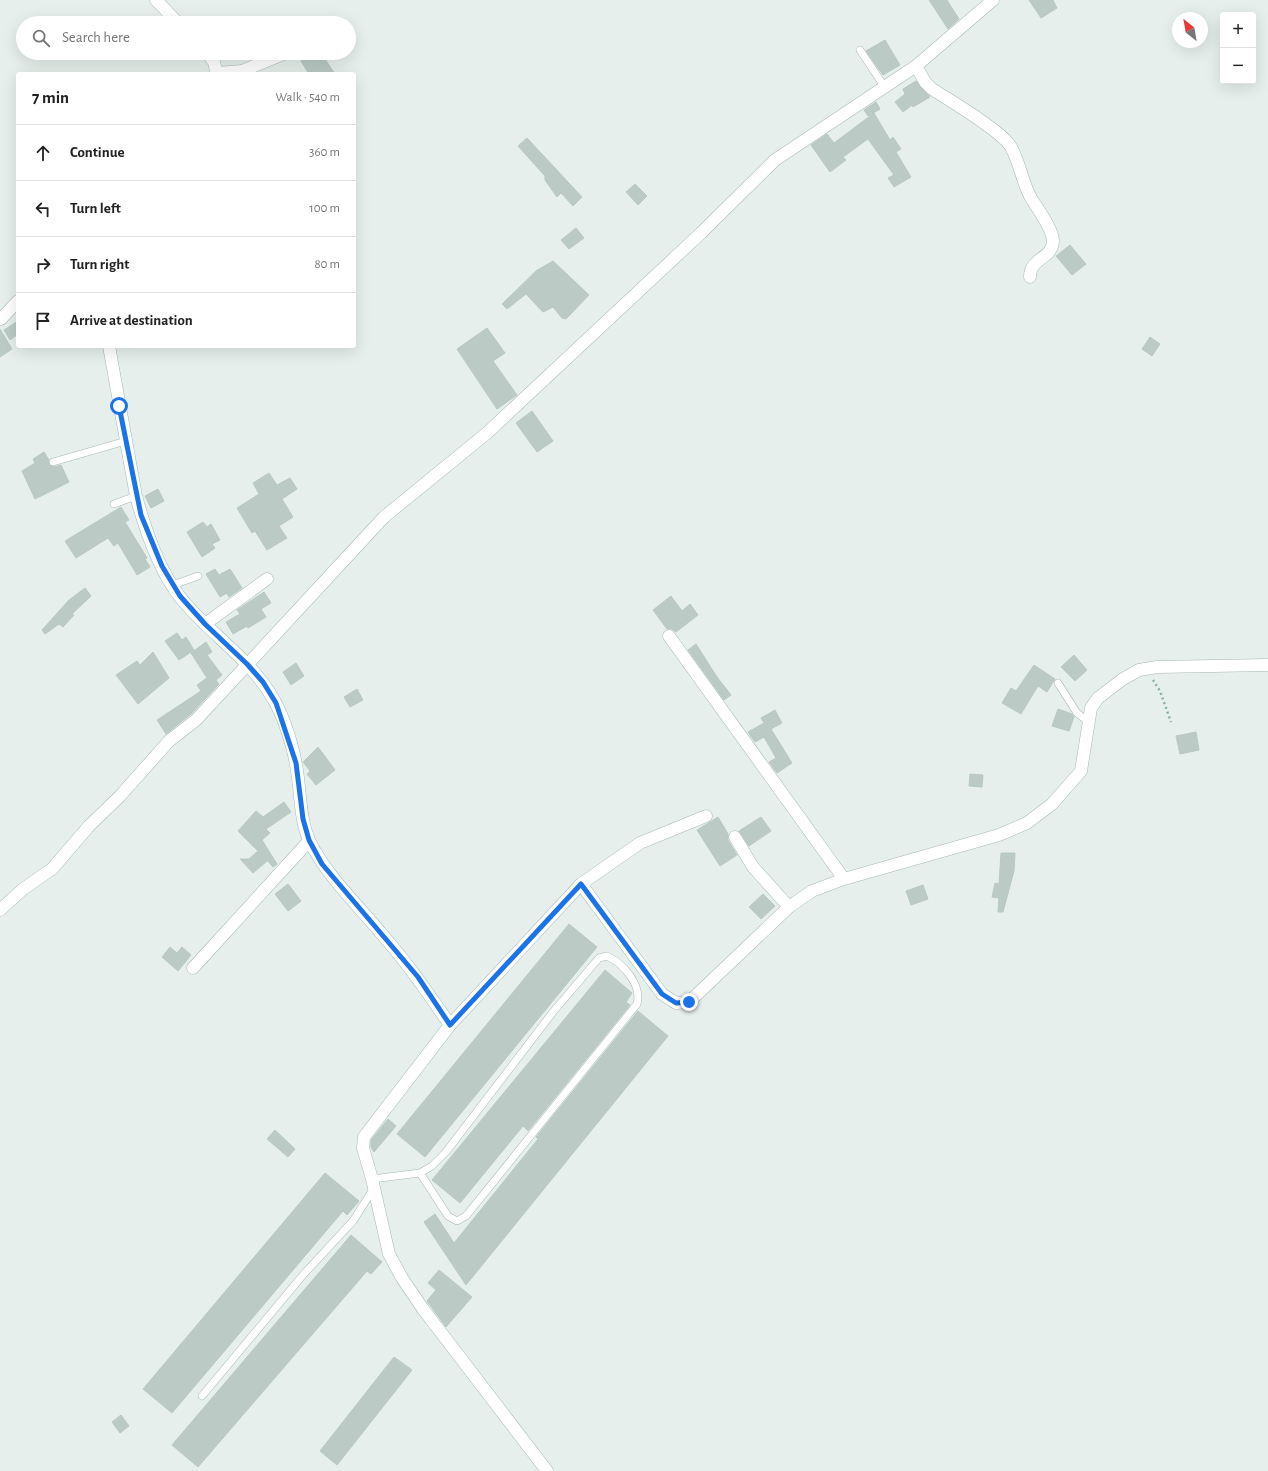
<!DOCTYPE html>
<meta charset="utf-8">
<style>
:root{--surface:#fff;--page:#f6f6f6;--text:#222;--muted:#767676;--line:#e0e0e0}
body{margin:0;font-family:"Alegreya Sans",sans-serif;background:var(--page);color:var(--text)}
.controls{position:absolute;right:12px;top:12px;display:grid;overflow:hidden;border-radius:4px;box-shadow:0 4px 16px #0002}
.controls button{width:36px;height:36px;display:grid;place-items:center;padding:0;border:0;border-bottom:1px solid var(--line);background:var(--surface);color:var(--text);font:20px sans-serif}
.compass{position:absolute;left:1172px;top:12px;width:36px;height:36px;border-radius:50%;background:var(--surface);box-shadow:0 4px 16px #0002;rotate:329deg}
.stop{position:absolute;width:12px;height:12px;margin:-9px;border:3px solid #1a73e8;border-radius:50%;background:#fff}
.stop.end{background:#1a73e8;border-color:#fff;box-shadow:0 1px 4px #0008}
.list{margin:0;padding:0;list-style:none}
h2{display:flex;justify-content:space-between;align-items:center;height:52px;margin:0;padding:0 16px;font-size:17px}
h2 small{font-size:13px;font-weight:400;color:var(--muted)}
.list li{display:grid;grid-template-columns:26px 1fr auto;gap:12px;align-items:center;box-sizing:border-box;height:56px;padding:0 16px;border-top:1px solid var(--line)}
.list b{display:block;font-size:15px;white-space:nowrap}
.list em{font-size:13px;font-style:normal;color:var(--muted)}
.icon{flex:none;width:22px;height:22px;fill:none;stroke:currentColor;stroke-width:2;stroke-linecap:round;stroke-linejoin:round}
.map{position:relative;flex:none;width:1268px;height:1471px;overflow:hidden}
.search{position:absolute;background:var(--surface);box-shadow:0 4px 16px #0002;left:16px;top:16px;width:340px;height:44px;display:flex;align-items:center;gap:10px;box-sizing:border-box;padding:0 14px;border-radius:22px;color:var(--muted);font-size:15px}
.panel{position:absolute;background:var(--surface);box-shadow:0 4px 16px #0002;left:16px;top:72px;width:340px;height:276px;border-radius:4px}
.map>svg:first-child{display:block}
.building{fill:#bbcac4;stroke:#b8c9c2}
.lines{fill:none;stroke-linecap:round;stroke-linejoin:round}
.service-casing{stroke:#a8b8b2;stroke-width:8}
.minor-casing{stroke:#a8b8b2;stroke-width:13}
.tertiary-casing{stroke:#a8b8b2;stroke-width:13}
.path{stroke:#86b3a5;stroke-width:2.5;stroke-dasharray:2 3;stroke-linecap:butt}
.service{stroke:#fff;stroke-width:7}
.minor{stroke:#fff;stroke-width:12}
.tertiary{stroke:#fff;stroke-width:12}
.route{stroke:#1a73e8;stroke-width:5}
</style>
<div class="map">
<svg width="1268" height="1471" viewBox="0 0 1268 1471">
<rect width="100%" height="100%" fill="#e6efeb"/>
<path class="building" d="M929 0H947L959 19 948 29Z
M1029 0H1053L1057 8 1041 18Z
M885 40 900 65 883 75 866 51Z
M302 53H321L335 74H309L301 61 305 58Z
M916 81 930 97 913 107 912 105 903 112 895 102 905 94 903 89Z
M876 102 880 109 868 116 864 110Z
M874 113 890 140 893 137 901 149 896 152 911 177 894 187 888 178 894 175 868 139 843 157 846 160 830 172 811 145 827 134 834 143Z
M527 138 582 197 573 206 561 193 557 197 545 180V176L518 146Z
M635 184 647 196 638 205 626 192Z
M576 228 584 238 569 249 561 240Z
M1070 245 1086 264 1072 275 1056 256Z
M553 261 589 295 566 319 562 318 553 307 543 312 526 294 507 309 502 304 536 271Z
M18 321V334L10 340 4 330Z
M487 328 505 353 493 361 517 395 497 409 457 349Z
M0 329 12 349 0 357Z
M1150 337 1160 344 1152 356 1142 349Z
M532 411 553 441 537 452 516 423Z
M44 452 49 460V465L54 467 61 465 69 482 35 499 22 471 35 463 33 459Z
M269 473 277 485 290 478 297 489 282 499 293 517 279 526 287 538 267 550 255 531 252 533 237 508 259 494 253 483Z
M158 489 164 501 151 508 145 496Z
M121 507 129 520 125 522 147 558 145 559 150 567 137 575 118 543 114 546 108 538 76 558 65 541Z
M203 522 207 527 211 524 220 540 212 544 215 548 202 557 187 532Z
M215 569 219 575 230 569 242 588 229 597 227 593 220 597 206 574Z
M85 588 91 596 72 614 74 615 63 627 59 624 45 634 42 630 69 600Z
M264 592 271 603 261 609 266 617 248 628 247 626 233 634 226 622 240 614 237 610Z
M671 596 682 611 690 604 698 615 676 632 672 629H667L653 610Z
M177 633 182 640 186 637 194 650 179 660 165 641Z
M206 642 212 652 207 655 222 675 216 680 219 684 191 714 166 734 157 720 201 691 197 685 207 678 191 653Z
M696 644 717 677 731 695 724 700 688 650Z
M153 652 169 678 138 704 116 675 137 661 140 665Z
M1074 655 1087 670 1075 681 1061 667Z
M296 663 304 676 291 685 283 672Z
M1034 665 1055 679 1047 692 1038 686 1021 714 1002 703 1011 688 1016 691Z
M357 689 363 700 350 707 344 697Z
M1058 709 1072 714 1074 717 1069 731 1052 726Z
M775 710 782 723 771 729 792 763 777 773 769 762 776 758 764 737 755 742 748 732 764 723 761 718Z
M1196 732 1199 750 1180 754 1176 736Z
M318 747 335 770 316 785 307 774 310 771 303 762Z
M970 774 983 775 982 787 969 786Z
M284 802 291 812 266 829 270 833 262 840 277 864 273 867 266 859 267 861 253 873 240 859H249L258 851 238 831 256 811 263 817Z
M718 817 728 834V840L737 855 720 866 697 830Z
M761 817 771 831 749 846 739 831Z
M1001 853H1015L1014 871 1003 912H998L999 898 992 897 995 883 999 884Z
M288 884 301 901 288 911 275 894Z
M923 885 928 899 911 905 906 891Z
M763 894 775 906 761 919 749 907Z
M569 924 597 947 425 1157 397 1134Z
M170 947 177 953 182 947 191 955 178 971 162 957Z
M605 970 632 993 626 1002 630 1005 528 1131 523 1126 460 1203 432 1180Z
M638 1011 668 1036 466 1285 424 1222 435 1214 454 1243 538 1139 536 1137Z
M388 1119 396 1126 374 1152 371 1147V1140Z
M275 1130 295 1149 288 1157 267 1139Z
M325 1173 359 1201 347 1215 343 1211 172 1413 143 1389Z
M351 1235 382 1262 371 1274 367 1271 198 1467 172 1445Z
M439 1270 472 1297 446 1327 427 1301 436 1290 428 1283Z
M394 1357 412 1370 337 1465 320 1451Z
M121 1415 129 1426 120 1433 112 1422Z"/>
<g class="lines">
<g class="service-casing">
<path id="service" d="M860 50 884 86
M53 462 126 441
M114 504 136 496
M173 585 198 576
M1058 683 1077 713 1089 722
M372 1179 420 1173 432 1166 446 1152 553 1012 599 958 607 956C624 964 642 985 637 1004L466 1216 457 1221 448 1216 420 1173
M202 1396 303 1275 353 1221 374 1188"/>
</g>
<g class="minor-casing">
<path id="minor" d="M916 66 925 82 932 89C949 100 1002 131 1011 147 1020 163 1022 182 1031 198 1037 208 1053 229 1053 241 1052 260 1030 257 1030 277
M217 73 242 71 286 53
M1 319 18 301
M205 624 267 579
M669 636 844 879
M735 837 753 867 789 907
M581 884 640 843 706 816
M0 910 23 889 52 869 89 826 120 796 169 741 196 720 384 517 487 433 701 233 775 160 916 66 993 0
M193 968 309 841
M450 1025 581 884 662 994 676 1003 689 1002 789 907 812 891 844 879 999 835 1027 823 1052 804 1081 771 1091 708 1098 698 1123 679 1139 670 1157 667 1268 665"/>
</g>
<g class="tertiary-casing">
<path id="tertiary" d="M156 0 178 23
M207 53 214 62 217 74
M109 346 136 496C145 529 158 569 180 597 209 634 252 659 275 702 284 718 293 746 296 765 301 790 299 819 310 842 327 876 356 903 380 932 406 961 428 993 450 1025L364 1137 363 1148 372 1179 389 1254 402 1278 423 1309 547 1471"/>
</g>
<path class="path" d="M1153 680 1160 691 1171 722"/>
<use href="#service" class="service"/>
<use href="#minor" class="minor"/>
<use href="#tertiary" class="tertiary"/>
</g>
<g class="lines">
<path class="route" d="M119 406 141 515 162 566 180 596 205 624 247 664 263 682 276 703 296 763 303 819 309 840 322 864 418 977 450 1025 581 884 662 994 676 1003 689 1002"/>
</g>
</svg>
<div class="controls">
<button>+</button>
<button>−</button>
</div>
<svg class="compass" viewBox="-18 -18 36 36"><path d="M0-13l5 13h-10z" fill="#e53935"/><path d="M0 13l5-13h-10z" fill="#767676"/></svg>
<div class="stop" style="left:119px;top:406px"></div>
<div class="stop end" style="left:689px;top:1002px"></div>
<div class="search"><svg class="icon" aria-label="search" viewBox="0 0 24 24"><circle cx="10" cy="10" r="6"/><path d="M15 15l6 6"/></svg>Search here</div>
<section class="panel">
<h2>7 min<small>Walk · 540 m</small></h2>
<ul class="list">
<li><svg class="icon" aria-label="ahead" viewBox="0 0 24 24"><path d="M12 20V5M6 11l6-6 6 6"/></svg><div><b>Continue</b></div><em>360 m</em></li>
<li><svg class="icon" aria-label="left" viewBox="0 0 24 24"><path d="M17 20v-9H6M10 6l-5 5 5 5"/></svg><div><b>Turn left</b></div><em>100 m</em></li>
<li><svg class="icon" aria-label="right" viewBox="0 0 24 24"><path d="M7 20v-9h11M14 6l5 5-5 5"/></svg><div><b>Turn right</b></div><em>80 m</em></li>
<li><svg class="icon" aria-label="arrive" viewBox="0 0 24 24"><path d="M6 21V4h12l-3 4 3 4H6"/></svg><div><b>Arrive at destination</b></div></li>
</ul>
</section>
</div>
